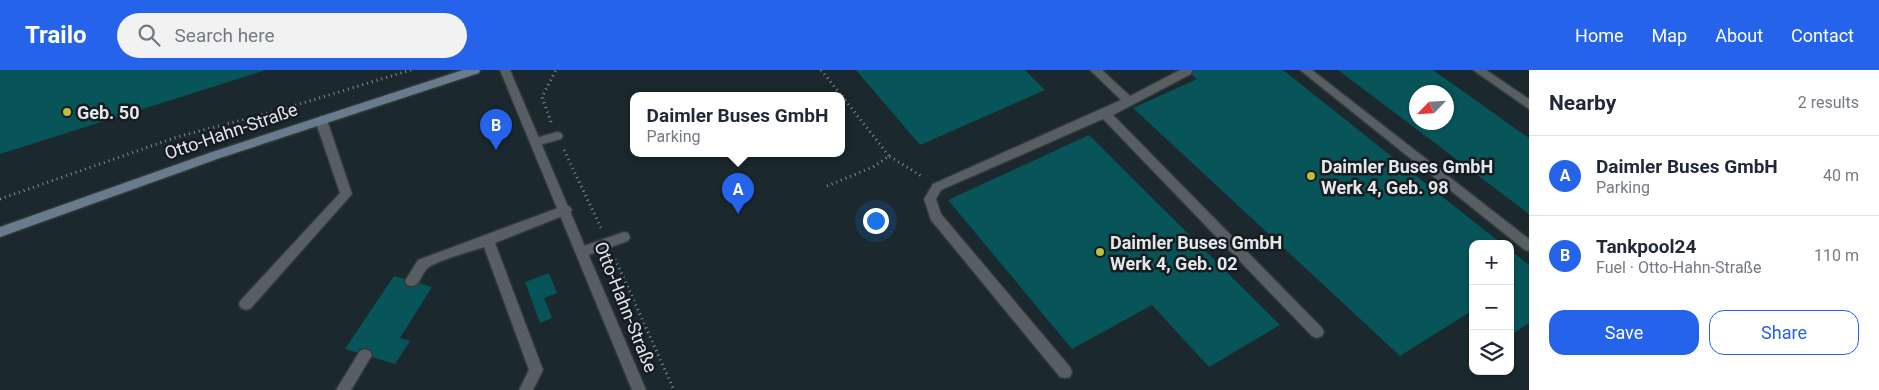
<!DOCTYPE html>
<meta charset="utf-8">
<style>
:root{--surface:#fff;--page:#f2f2f3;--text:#1f2937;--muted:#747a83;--line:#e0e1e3;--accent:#2563eb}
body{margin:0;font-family:Roboto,sans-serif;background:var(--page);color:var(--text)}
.controls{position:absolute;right:15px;bottom:15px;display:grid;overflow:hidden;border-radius:10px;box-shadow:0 1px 4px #0004}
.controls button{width:45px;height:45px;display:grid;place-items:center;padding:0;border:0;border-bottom:1px solid var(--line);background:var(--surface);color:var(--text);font:25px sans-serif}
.compass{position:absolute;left:1409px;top:15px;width:45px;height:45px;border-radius:50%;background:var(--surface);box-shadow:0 1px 4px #0004;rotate:245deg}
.you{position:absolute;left:875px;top:150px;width:18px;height:18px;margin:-12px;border:4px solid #fff;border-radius:50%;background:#1a73e8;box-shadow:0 0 0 8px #1a73e833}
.badge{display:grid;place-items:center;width:32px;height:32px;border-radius:50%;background:var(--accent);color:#fff;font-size:16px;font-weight:700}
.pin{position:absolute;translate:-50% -41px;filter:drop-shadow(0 1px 2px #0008)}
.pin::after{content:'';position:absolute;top:26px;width:18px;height:15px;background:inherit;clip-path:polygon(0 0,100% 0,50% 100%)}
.popup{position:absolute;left:630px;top:22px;width:215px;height:65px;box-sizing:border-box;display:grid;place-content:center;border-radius:10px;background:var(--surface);filter:drop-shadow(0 1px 4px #0005);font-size:16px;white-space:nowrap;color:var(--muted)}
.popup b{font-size:19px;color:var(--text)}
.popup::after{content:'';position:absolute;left:50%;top:100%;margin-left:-10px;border:10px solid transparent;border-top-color:var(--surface)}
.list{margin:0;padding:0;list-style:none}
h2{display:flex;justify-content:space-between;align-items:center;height:65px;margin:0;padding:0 20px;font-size:21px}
h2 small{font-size:16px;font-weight:400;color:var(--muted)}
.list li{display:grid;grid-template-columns:32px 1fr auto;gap:15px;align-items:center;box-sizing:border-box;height:80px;padding:0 20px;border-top:1px solid var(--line)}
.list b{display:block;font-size:19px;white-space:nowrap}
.list p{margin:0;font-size:16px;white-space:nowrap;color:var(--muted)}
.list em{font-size:16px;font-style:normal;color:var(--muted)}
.actions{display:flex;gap:10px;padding:15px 20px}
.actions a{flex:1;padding:11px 0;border:1px solid var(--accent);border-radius:15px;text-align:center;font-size:18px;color:var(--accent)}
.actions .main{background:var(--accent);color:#fff}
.icon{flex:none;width:28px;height:28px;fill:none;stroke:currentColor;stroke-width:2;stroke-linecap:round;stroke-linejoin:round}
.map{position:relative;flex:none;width:1529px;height:320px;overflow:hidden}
header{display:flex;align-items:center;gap:30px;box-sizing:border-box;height:70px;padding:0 25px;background:var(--accent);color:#fff}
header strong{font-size:24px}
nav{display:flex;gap:28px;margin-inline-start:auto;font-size:18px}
.search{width:350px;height:45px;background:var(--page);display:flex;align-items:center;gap:12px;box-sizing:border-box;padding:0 18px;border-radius:28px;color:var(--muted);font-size:19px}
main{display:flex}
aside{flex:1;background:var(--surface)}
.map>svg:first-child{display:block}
.built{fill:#1b282d;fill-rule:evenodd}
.building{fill:#075459;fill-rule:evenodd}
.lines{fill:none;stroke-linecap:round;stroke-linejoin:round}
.lane-casing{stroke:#34383a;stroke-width:3}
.street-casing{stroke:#34383a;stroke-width:3}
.secondary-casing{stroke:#34383a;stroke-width:3}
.path{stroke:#878c8e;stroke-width:3;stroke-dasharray:1 4;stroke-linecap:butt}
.lane{fill:#585f62;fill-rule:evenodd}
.street{fill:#585f62;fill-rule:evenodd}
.secondary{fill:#687c8e;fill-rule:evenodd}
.poi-dot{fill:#c0be41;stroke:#161c1f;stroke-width:2}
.labels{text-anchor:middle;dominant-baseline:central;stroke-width:5;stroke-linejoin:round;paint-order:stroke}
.poi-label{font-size:18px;font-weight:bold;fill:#e4e8ea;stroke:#161c1f;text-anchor:start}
.street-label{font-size:18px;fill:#e4e8ea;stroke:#161c1f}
</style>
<header>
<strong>Trailo</strong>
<div class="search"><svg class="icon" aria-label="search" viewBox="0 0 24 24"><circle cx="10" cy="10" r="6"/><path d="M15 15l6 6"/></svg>Search here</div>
<nav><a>Home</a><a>Map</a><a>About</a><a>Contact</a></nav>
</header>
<main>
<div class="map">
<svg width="1529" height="320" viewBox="0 0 1529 320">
<rect width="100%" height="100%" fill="#161c1f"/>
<path class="built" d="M0 0H1529V320H0ZM1416 22H1446V52H1416ZM634 25H842V83H634ZM1473 174H1510V301H1473Z"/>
<path class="building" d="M0 0H266L0 84Z
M856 0H1025L1045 20 920 75Z
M1186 0H1283L1502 174H1473V240L1400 286 1133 38 1197 9Z
M1338 0H1433L1529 68V144ZM1416 22H1446V52H1416Z
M1089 65 1280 255 1209 297 1152 235 1072 279 948 130Z
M1510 180 1529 195V253L1510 266Z
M549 203 557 223 544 228 552 248 540 253 525 212Z
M394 206 432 217 400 268 410 271 395 294 345 279Z"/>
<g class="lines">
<g class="lane-casing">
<path id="lane" d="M1090 0H1102L1130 26 1180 0H1192L1191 4 1113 45 1322 258 1324 262 1322 266 1317 268 1312 266 1103 49 941 120 936 129 941 144 1070 297 1072 302 1070 307 1065 308 1060 307 931 150 924 129 933 114 1121 30Z
M1300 0H1312L1529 169V181L1525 180Z
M1473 0H1486L1529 29V39Z
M321 46 327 50 352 124 251 238 246 240 241 238 239 234 241 230 340 123 315 50Z
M557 62 561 63 563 66 561 69 536 76 530 72 532 69Z
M566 135 570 137 572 140 570 143 495 173 543 300 533 320H519L529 300 484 177C469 182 442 189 429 197 420 203 421 220 407 215L405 211 418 190Z
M624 162 628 163 630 167 628 171 583 187 578 186 577 182 578 178Z
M365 279 370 281 372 285 351 320H336L360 281Z"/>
</g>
<g class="street-casing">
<path id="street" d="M500 0H510L646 320H632Z"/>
</g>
<g class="secondary-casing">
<path id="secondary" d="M463 0H480L479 3 220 88 0 167V157L212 82Z"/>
</g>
<path class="path" d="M821 0 841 25
M842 26 889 86
M551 52 542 27 556 0
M564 80 601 158
M827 116 873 97 889 86 923 107
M0 129 177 67 280 40 411 0
M615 189 674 320"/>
<use href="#lane" class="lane"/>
<use href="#street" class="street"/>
<use href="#secondary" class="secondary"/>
</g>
<g class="poi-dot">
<circle cx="67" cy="42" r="5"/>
<circle cx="1311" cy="106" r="5"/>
<circle cx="1100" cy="182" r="5"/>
</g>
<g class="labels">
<g class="poi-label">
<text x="77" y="42">Geb. 50</text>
<text x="1321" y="96">Daimler Buses GmbH<tspan x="1321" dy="21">Werk 4, Geb. 98</tspan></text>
<text x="1110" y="172">Daimler Buses GmbH<tspan x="1110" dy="21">Werk 4, Geb. 02</tspan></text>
</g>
<g class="street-label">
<text transform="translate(231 61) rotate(-19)">Otto-Hahn-Straße</text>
<text transform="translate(626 237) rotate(68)">Otto-Hahn-Straße</text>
</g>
</g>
</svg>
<div class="controls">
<button>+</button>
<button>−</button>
<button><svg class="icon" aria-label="layers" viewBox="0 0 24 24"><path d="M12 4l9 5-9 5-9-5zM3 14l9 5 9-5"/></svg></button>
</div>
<svg class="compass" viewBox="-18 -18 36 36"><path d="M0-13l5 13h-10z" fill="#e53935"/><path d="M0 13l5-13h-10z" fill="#747a83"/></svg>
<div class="you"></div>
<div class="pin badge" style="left:738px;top:144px">A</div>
<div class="popup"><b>Daimler Buses GmbH</b>Parking</div>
<div class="pin badge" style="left:496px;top:80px">B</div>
</div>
<aside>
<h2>Nearby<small>2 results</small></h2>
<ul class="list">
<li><span class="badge">A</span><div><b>Daimler Buses GmbH</b><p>Parking</p></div><em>40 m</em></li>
<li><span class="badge">B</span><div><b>Tankpool24</b><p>Fuel · Otto-Hahn-Straße</p></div><em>110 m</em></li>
</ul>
<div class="actions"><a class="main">Save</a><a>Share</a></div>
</aside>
</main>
